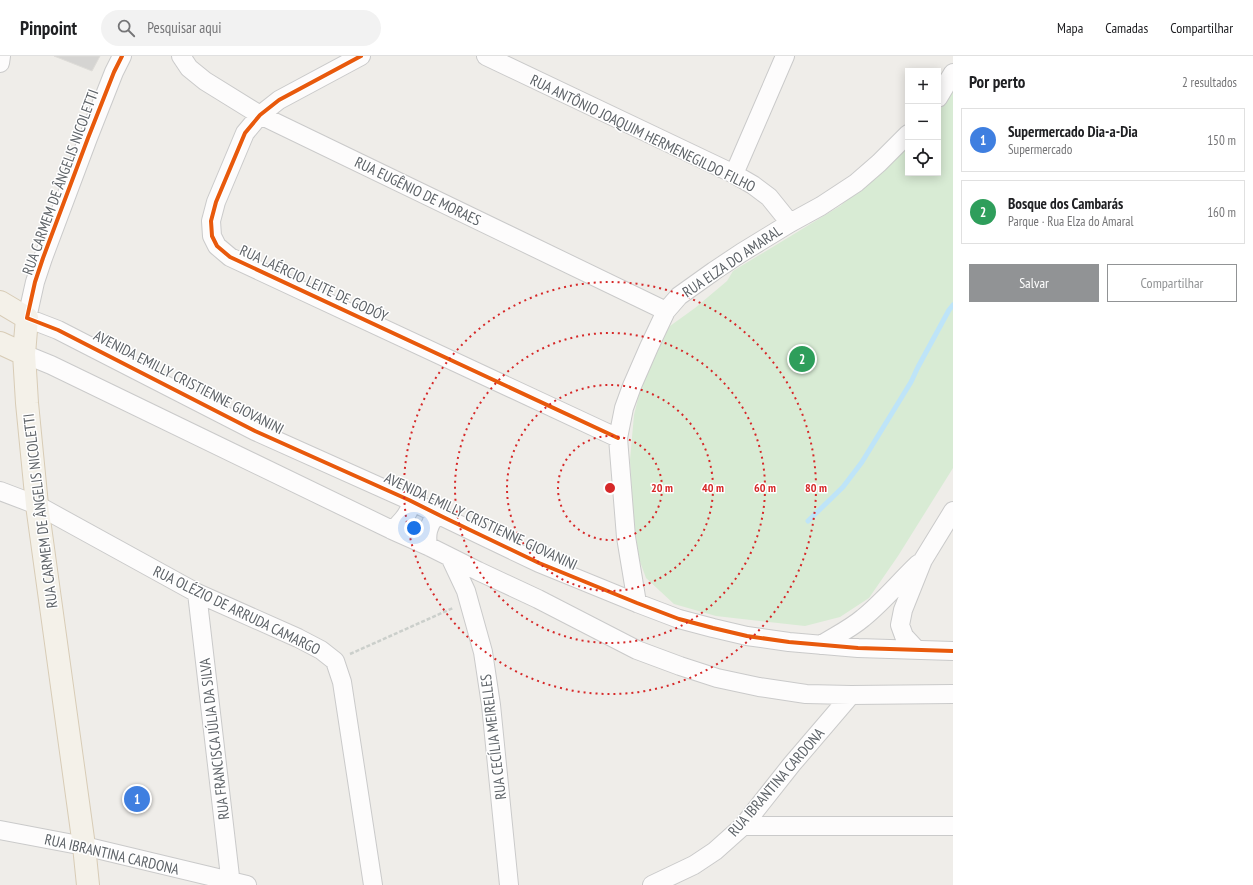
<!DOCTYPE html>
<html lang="pt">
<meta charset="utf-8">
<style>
:root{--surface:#fff;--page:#f2f2f2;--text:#202124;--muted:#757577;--line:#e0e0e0;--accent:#919395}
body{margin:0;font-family:"PT Sans Narrow",sans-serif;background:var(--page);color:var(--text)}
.controls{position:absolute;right:12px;top:12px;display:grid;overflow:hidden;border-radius:0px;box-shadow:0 2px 10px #0003}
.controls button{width:36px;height:36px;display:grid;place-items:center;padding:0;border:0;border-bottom:1px solid var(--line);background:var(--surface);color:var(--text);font:20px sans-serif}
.you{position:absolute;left:414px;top:472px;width:14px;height:14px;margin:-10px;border:3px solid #fff;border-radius:50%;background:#1a73e8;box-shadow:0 0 0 6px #1a73e833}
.badge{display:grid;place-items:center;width:26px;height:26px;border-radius:50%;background:var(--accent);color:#fff;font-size:13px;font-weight:700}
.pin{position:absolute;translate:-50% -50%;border:2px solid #fff;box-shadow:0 1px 4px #0006}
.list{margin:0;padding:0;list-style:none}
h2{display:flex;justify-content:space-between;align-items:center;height:52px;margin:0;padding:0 16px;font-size:17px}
h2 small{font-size:13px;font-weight:400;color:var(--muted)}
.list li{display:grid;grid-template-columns:26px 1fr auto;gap:12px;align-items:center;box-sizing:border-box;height:64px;margin:0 8px 8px;padding:0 8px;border:1px solid var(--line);border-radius:0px}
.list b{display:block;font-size:15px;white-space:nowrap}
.list p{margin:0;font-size:13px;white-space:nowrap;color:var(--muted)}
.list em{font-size:13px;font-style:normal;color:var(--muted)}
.actions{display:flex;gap:8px;padding:12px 16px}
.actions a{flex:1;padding:9px 0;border:1px solid var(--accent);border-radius:0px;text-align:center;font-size:14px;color:var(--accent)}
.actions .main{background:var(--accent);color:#fff}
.icon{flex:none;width:22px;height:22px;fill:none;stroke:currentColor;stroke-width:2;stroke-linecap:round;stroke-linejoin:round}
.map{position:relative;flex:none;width:953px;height:829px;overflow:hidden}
header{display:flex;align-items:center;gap:24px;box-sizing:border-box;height:56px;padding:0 20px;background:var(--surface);border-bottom:1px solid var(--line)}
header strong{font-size:19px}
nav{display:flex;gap:22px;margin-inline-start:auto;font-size:14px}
.search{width:280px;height:36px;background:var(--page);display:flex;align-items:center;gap:10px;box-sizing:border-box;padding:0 14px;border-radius:22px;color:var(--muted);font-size:15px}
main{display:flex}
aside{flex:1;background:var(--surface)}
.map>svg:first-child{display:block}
.green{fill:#d8ebd4}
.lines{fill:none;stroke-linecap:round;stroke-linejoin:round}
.stream{stroke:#bee4f8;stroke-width:5}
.building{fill:#d5d4d2;stroke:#dedcd8}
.minor-casing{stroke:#cacaca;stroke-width:20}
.major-casing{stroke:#d8ccb6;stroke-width:24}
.path{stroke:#cbcfcb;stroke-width:2.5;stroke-dasharray:4 2;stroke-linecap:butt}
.minor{stroke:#fdfcfc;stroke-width:18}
.major{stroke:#f4f1e9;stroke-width:22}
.cycleway-casing{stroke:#fff;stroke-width:6}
.cycleway{stroke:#e8590c;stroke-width:4}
.ring{fill:none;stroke:#d62828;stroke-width:2;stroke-dasharray:2 4}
.labels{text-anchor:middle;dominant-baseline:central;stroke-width:3;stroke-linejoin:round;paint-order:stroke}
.street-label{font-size:15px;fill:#5e6368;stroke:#fff}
.centre{fill:#d62828;stroke:#fff;stroke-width:2}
.ring-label{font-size:12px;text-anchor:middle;font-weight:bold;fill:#d62828;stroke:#fff;stroke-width:3;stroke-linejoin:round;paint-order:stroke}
</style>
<header>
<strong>Pinpoint</strong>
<div class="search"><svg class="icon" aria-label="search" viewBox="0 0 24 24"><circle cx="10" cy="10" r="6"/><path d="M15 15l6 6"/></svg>Pesquisar aqui</div>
<nav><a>Mapa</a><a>Camadas</a><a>Compartilhar</a></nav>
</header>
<main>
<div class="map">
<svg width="953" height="829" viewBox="0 0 953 829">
<rect width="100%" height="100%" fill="#efede9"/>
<path class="green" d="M953 34V412L898 500 869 542 840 561 805 570 716 560 674 548 646 522 639 503 633 459 630 404 634 359 644 318 670 270 695 252 727 225 733 215 840 150 892 106 908 89V117H938V55L945 48Z"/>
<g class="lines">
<path class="stream" d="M808 465 843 431 862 406 911 326 918 311 949 254 953 249"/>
</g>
<path class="building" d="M54 0H100L92 15Z"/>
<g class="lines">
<g class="minor-casing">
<path id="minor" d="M122 0 114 16 88 82 43 202 35 226 27 262 58 274 255 375 409 444 443 461 539 507 637 547 679 563 713 572 747 580 789 586 858 592 953 595
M181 0 189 12 205 25 260 59 666 255
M361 0 279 44 260 59 245 77 216 146 211 165 212 180 217 190 230 201 618 382
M486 0 734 118 753 129 769 141 790 167
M0 7 1 0
M938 42 953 17
M734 118 785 0
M24 298 51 309 392 474 428 490 478 515 538 543 637 594 680 610 717 622 759 631 806 638 851 639 953 638
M0 435 37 449 197 537 298 582 321 594 335 605 342 626 373 829
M392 474C398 470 409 458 410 450 410 448 409 446 409 444
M428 490C426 478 428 470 435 461H443
M450 501 466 535 483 596 491 649 509 829
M197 537 231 829
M637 547 626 481 618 382 624 352 632 330 649 291 666 255 679 240 714 215 741 197 790 167 821 150 856 127 879 107 908 78
M821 589C835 580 850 573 863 562 883 546 899 526 918 508
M917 594 904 580 900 569 903 554 923 504 953 455
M743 770H953
M0 774 84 790 247 829
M652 829 694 809 715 795 743 770 792 708 851 639"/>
</g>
<g class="major-casing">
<path id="major" d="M0 246 27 262 24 298 27 347 37 449 84 790 88 829
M0 287 24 298"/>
</g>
<path class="path" d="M350 598 453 552"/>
<use href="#minor" class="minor"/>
<use href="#major" class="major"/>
<g class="cycleway-casing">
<path id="cycleway" d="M122 0 114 16 88 82 43 202 35 226 27 262 58 274 255 375 409 444 443 461 539 507 637 547 679 563 713 572 747 580 789 586 858 592 953 595
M361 0 279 44 260 59 245 77 216 146 211 165 212 180 217 190 230 201 618 382"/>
</g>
<use href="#cycleway" class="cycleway"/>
</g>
<g class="ring">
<circle cx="610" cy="432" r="52"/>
<circle cx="610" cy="432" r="103"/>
<circle cx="610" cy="432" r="155"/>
<circle cx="610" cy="432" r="206"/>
</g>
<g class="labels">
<g class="street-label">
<text transform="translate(643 77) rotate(26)">RUA ANTÔNIO JOAQUIM HERMENEGILDO FILHO</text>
<text transform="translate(60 126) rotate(-70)">RUA CARMEM DE ÂNGELIS NICOLETTI</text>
<text transform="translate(418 135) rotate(26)">RUA EUGÊNIO DE MORAES</text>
<text transform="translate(732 205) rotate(-34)">RUA ELZA DO AMARAL</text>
<text transform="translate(314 227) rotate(25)">RUA LAÉRCIO LEITE DE GODÓY</text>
<text transform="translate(189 326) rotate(27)">AVENIDA EMILLY CRISTIENNE GIOVANINI</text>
<text transform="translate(40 455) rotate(-97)">RUA CARMEM DE ÂNGELIS NICOLETTI</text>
<text transform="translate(481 465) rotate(25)">AVENIDA EMILLY CRISTIENNE GIOVANINI</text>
<text transform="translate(237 554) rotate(26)">RUA OLÉZIO DE ARRUDA CAMARGO</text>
<text transform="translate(493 681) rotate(-97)">RUA CECÍLIA MEIRELLES</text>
<text transform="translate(214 683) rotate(-97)">RUA FRANCISCA JÚLIA DA SILVA</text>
<text transform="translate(776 726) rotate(-49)">RUA IBRANTINA CARDONA</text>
<text transform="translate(112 798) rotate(13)">RUA IBRANTINA CARDONA</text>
</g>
</g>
<circle cx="610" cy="432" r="6" class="centre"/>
<g class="ring-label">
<text x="662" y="436">20 m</text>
<text x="713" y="436">40 m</text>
<text x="765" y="436">60 m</text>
<text x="816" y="436">80 m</text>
</g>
</svg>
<div class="controls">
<button>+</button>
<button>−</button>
<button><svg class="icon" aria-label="locate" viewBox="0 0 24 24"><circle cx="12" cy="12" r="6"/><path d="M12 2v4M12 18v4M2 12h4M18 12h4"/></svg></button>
</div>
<div class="you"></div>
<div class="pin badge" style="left:137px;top:743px;background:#3f7fe0">1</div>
<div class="pin badge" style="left:802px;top:303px;background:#2e9e5b">2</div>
</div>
<aside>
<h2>Por perto<small>2 resultados</small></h2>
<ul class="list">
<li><span class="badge" style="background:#3f7fe0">1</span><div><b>Supermercado Dia-a-Dia</b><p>Supermercado</p></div><em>150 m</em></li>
<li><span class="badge" style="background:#2e9e5b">2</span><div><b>Bosque dos Cambarás</b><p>Parque · Rua Elza do Amaral</p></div><em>160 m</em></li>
</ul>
<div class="actions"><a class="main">Salvar</a><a>Compartilhar</a></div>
</aside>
</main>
